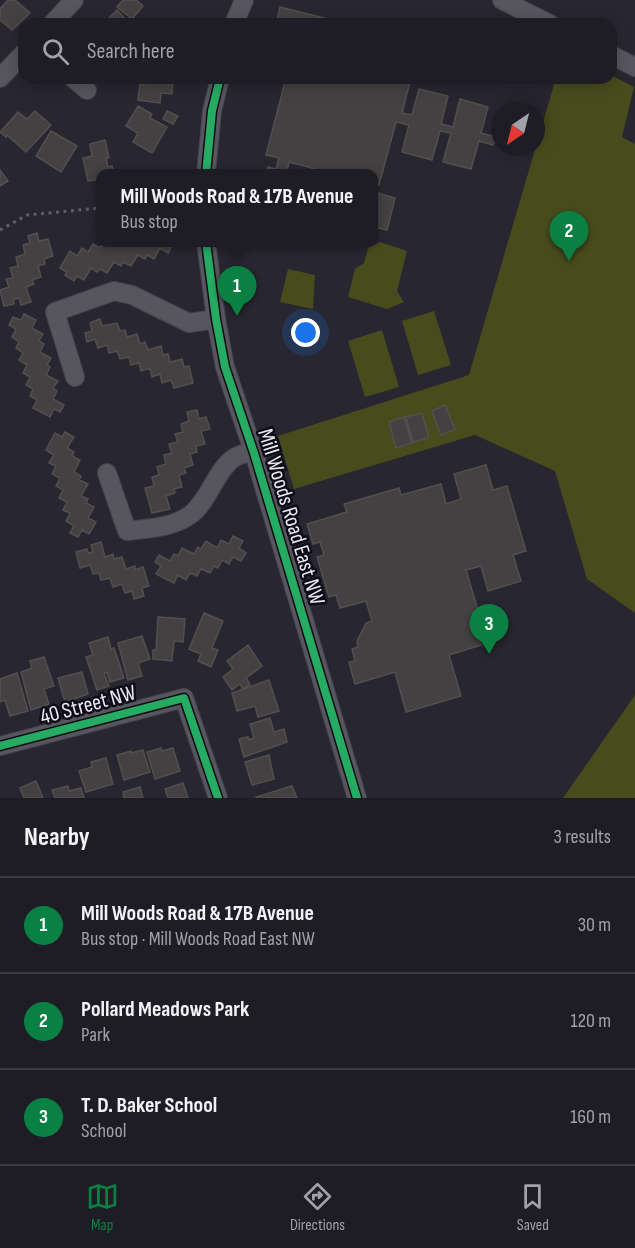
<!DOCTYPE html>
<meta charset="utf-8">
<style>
:root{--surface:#1e1c24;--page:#2b2931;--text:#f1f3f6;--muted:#a1a1a6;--line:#3c3a41;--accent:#0b8043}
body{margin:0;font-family:"Sofia Sans Condensed",sans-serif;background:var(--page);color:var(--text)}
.compass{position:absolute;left:491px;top:102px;width:54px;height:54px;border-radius:50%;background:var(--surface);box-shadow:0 3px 15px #0003;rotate:215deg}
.you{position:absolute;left:306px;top:333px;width:21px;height:21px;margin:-15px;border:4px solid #fff;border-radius:50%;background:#1a73e8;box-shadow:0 0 0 9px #1a73e833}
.badge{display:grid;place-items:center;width:39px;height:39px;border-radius:50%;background:var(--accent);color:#fff;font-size:20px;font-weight:700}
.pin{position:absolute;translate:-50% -50px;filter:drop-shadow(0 2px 3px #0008)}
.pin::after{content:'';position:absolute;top:32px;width:21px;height:18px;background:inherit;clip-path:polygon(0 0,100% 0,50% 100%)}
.popup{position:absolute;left:96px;top:169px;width:282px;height:78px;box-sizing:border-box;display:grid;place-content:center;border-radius:12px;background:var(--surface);filter:drop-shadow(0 2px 4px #0005);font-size:20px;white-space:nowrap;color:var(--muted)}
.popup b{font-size:22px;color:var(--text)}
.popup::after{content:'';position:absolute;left:50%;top:100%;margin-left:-12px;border:12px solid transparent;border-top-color:var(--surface)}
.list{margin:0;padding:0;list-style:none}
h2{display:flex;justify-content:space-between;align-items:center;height:78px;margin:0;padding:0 24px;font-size:26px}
h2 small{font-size:20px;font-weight:400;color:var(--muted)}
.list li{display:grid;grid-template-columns:39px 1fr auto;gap:18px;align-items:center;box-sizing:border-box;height:96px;padding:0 24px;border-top:2px solid var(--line)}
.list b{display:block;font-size:22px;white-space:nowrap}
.list p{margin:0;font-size:20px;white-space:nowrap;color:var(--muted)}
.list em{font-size:20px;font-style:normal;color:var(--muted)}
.icon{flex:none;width:33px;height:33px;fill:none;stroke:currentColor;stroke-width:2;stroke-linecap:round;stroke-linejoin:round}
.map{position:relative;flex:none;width:635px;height:798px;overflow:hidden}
.search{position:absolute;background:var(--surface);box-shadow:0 3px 15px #0003;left:18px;right:18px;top:18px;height:66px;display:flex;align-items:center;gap:15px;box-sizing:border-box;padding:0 21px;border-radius:18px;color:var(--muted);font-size:22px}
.sheet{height:366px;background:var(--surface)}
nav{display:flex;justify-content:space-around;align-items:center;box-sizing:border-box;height:84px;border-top:2px solid var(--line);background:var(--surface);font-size:16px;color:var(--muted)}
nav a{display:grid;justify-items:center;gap:3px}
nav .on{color:var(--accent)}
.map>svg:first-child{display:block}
.green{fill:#484c1d}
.building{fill:#444142;stroke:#534f4f;stroke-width:1.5}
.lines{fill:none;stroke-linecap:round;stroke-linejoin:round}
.minor-casing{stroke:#46434d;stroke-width:20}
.path{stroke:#605f66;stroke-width:3;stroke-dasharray:3 4.5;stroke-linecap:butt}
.minor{stroke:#57555d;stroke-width:18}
.cycleway-casing{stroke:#0e0c15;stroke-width:11}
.cycleway{stroke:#26ab63;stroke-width:8}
.labels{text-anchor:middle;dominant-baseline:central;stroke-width:5;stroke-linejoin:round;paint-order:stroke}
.street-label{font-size:22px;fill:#ece9f7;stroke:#0e0c15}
</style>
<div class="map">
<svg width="635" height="798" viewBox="0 0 635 798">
<rect width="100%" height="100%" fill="#282630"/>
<path class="green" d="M611 75 634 87 622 137 635 144V613L587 579 555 471 475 435 294 489 278 436 469 375 556 78H611Z
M380 242 407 251 397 291 404 302 387 309 348 297 355 269 364 263 368 248Z
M288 269 315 275 313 309 280 302Z
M434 311 451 365 418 375 402 321Z
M382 330 399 387 365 397 348 341Z
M635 695V798H563Z"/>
<path class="building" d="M8 0H15L30 13 12 30 0 20V9Z
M123 0H136L143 6 132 19 117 7Z
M280 7 348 24H276Z
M117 10 130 24H106L105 22Z
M146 78 173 81 172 94 161 93 160 103 138 100 140 84H145Z
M286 78H411L402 113 412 115 419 89 448 96 441 124 453 127 460 99 488 107 481 133 496 137 493 145 479 141 471 169 443 162 451 133 440 131 432 160 402 152 409 125 396 122 379 185 374 183V174H334L289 162 287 171 295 174H266L268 167 276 169 279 158 266 155Z
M138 106 152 114 150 118 167 127 152 153 133 142 138 133 126 126Z
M35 111 51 125 26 152 7 135 6 137 0 132 18 112 27 119Z
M167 111 178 116 173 124 163 119Z
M51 131 77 146 61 172 36 156Z
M105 140 109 158H106L108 167 112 166 114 174H100V179L88 181 83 158 92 156 90 144Z
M0 170 8 181 0 186Z
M374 192 395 198 387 230 374 227Z
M37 233 39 241 48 239 53 256 44 259 45 264 38 266 41 277 32 280 34 284 26 287 31 302 21 305 19 298 13 300 14 304 4 306 0 290 9 287 6 279 13 278 10 268 18 266 16 257 25 254 23 245 30 243 28 236Z
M104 242 112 245 113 242H174L168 253 160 248 154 259 147 255 145 259 138 255 131 266 123 262 121 266 114 262 107 273 100 269 97 272 91 268 84 280 77 276 74 281 65 275 67 272 60 268 70 251 77 256 82 248 88 252 93 244 100 248Z
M24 314 36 320 32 328 43 334 39 341 44 344 40 352 51 358 47 365 50 367 46 375 58 381 53 388 57 391 53 399 64 405 60 412 54 409 50 417 33 408 37 400 30 396 33 389 26 385 30 377 23 373 27 365 19 360 23 353 16 348 19 342 12 337 16 329 9 325 13 317 21 320Z
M100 319 102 326 117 323 120 331 125 330 127 337 137 334 140 344 145 342 148 350 161 346 163 355 168 354 170 362 182 359 184 367 189 366 193 383 174 388 171 380 162 383 160 374 152 377 150 368 141 371 139 363 131 365 129 357 120 359 117 351 109 353 107 345 98 348 95 339 87 342 85 333 92 331 90 323Z
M445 405 455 429 441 435 432 411Z
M197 410 199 419 206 417 210 429 201 431 205 444 196 446 197 452 190 454 193 465 184 468 186 473 179 475 182 487 174 489 175 493 166 496 170 509 152 513 145 488 154 486 152 477 159 475 157 467 166 464 164 455 172 453 169 444 178 442 175 434 183 432 181 424 189 421 187 412Z
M422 413 429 438 413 442 406 417Z
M404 417 412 443 396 448 389 422Z
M65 432 74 437 67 448 74 452 72 456 80 460 74 472 81 476 79 480 88 484 81 496 88 499 86 503 94 507 88 518 96 522 89 534 82 530 78 537 70 533 74 526 66 521 70 513 63 510 67 502 59 498 63 490 56 486 60 478 52 474 56 466 49 463 54 455 46 450 55 433 62 437Z
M486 465 493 490 507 486 526 551 513 555 521 581 488 591 481 566 466 570 478 610 472 612 476 625 482 623 488 643 449 655 461 696 406 712 395 672 355 684 349 662 355 661 352 649 358 647 357 641 366 623 372 621 366 601 340 608 336 595 329 597 317 557 324 555 320 542 313 544 307 524 347 512 344 504 399 488 401 495 441 484 446 504 461 499 454 474Z
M233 536 243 541 239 548 246 553 241 561 233 557 229 564 222 560 218 568 214 566 210 573 201 569 197 576 190 573 186 580 178 575 174 583 156 574 161 566 155 562 159 555 170 561 174 554 178 556 182 548 194 554 198 547 201 549 206 541 217 548 221 540 229 544Z
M101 542 105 557 113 554 114 559 122 557 126 569 135 566V570L143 567 149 586 142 588 144 596 134 599 132 591 125 593 122 584 113 587 110 578 101 580 99 573 93 574 90 565 80 568 76 552 87 549 88 553 93 552 91 545Z
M204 613 223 621 212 648 218 650 211 667 198 661 201 654 189 649Z
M158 617 185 619 183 642 174 641 172 661 153 659V650H156Z
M142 636 150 659 138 663 142 676 128 680 118 643Z
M108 637 111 649 114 648 124 678 110 682 107 672 104 673 109 686 97 690 86 657 93 655 89 643Z
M248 645 262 666 246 678 250 684 243 689 240 684 232 690 223 677 233 669 227 661Z
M44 657 54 686 44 689 49 704 31 710 21 672 32 668 30 661Z
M82 672 88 694 65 702 58 678Z
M17 673 28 711 10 716 5 700 0 702V679Z
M269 680 279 711 258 717 255 706 237 711 232 693Z
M270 718 274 732 284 729 287 742 244 757 239 739 248 737 249 740 254 738 250 724Z
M161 748 162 751 173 748 180 771 155 779 147 752Z
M143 750 150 772 124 780 117 755 131 751V753Z
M269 755 274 779 252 785 245 762Z
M106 758 113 784 86 792 79 771 92 767 91 762Z
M36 781 43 798H24L20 788Z
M183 783 188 798H168L165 789Z
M68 786 69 791 81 788 84 798H55L52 790Z
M292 786 297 798H257L256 797Z
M140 787 143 798H124L123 792Z"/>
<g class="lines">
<g class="minor-casing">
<path id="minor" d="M502 0 550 24
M52 24 74 0
M234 24 244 0
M611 55 635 67
M0 78 24 53
M73 78 87 90
M206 174 212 111 220 78
M206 242 216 319 225 367 254 453 357 798
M75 377 55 312 114 291 132 295 189 323 216 319
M107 473 127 531C148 528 172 528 190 515 210 501 218 462 240 455 244 453 249 453 254 453
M0 746 184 698 218 798"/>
</g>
<path class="path" d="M0 230 27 215 100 208"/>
<use href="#minor" class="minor"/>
<g class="cycleway-casing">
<path id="cycleway" d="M206 174 212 111 220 78
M206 242 216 319 225 367 254 453 357 798
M0 746 184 698 218 798"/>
</g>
<use href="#cycleway" class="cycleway"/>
</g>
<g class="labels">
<g class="street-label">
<text transform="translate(291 517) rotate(73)">Mill Woods Road East NW</text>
<text transform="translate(88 705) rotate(-15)">40 Street NW</text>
</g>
</g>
</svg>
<svg class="compass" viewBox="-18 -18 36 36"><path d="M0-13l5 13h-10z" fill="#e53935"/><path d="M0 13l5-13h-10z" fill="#a1a1a6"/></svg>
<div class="you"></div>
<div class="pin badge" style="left:237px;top:316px">1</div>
<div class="popup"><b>Mill Woods Road &amp; 17B Avenue</b>Bus stop</div>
<div class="pin badge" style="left:569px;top:261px">2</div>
<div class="pin badge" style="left:489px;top:654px">3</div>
<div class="search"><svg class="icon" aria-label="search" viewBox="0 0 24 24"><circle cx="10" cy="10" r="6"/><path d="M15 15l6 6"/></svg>Search here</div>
</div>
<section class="sheet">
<h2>Nearby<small>3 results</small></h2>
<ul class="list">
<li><span class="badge">1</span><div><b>Mill Woods Road &amp; 17B Avenue</b><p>Bus stop · Mill Woods Road East NW</p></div><em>30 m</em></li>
<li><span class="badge">2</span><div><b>Pollard Meadows Park</b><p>Park</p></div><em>120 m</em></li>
<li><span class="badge">3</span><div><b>T. D. Baker School</b><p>School</p></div><em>160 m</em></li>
</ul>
</section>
<nav>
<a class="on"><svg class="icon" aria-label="map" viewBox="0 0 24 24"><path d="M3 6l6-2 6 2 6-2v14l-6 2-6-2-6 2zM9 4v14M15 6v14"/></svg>Map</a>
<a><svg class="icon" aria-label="directions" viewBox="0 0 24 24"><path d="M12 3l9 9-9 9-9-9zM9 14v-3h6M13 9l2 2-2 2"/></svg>Directions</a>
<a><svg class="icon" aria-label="saved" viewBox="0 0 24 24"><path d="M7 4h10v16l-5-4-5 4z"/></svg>Saved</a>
</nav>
